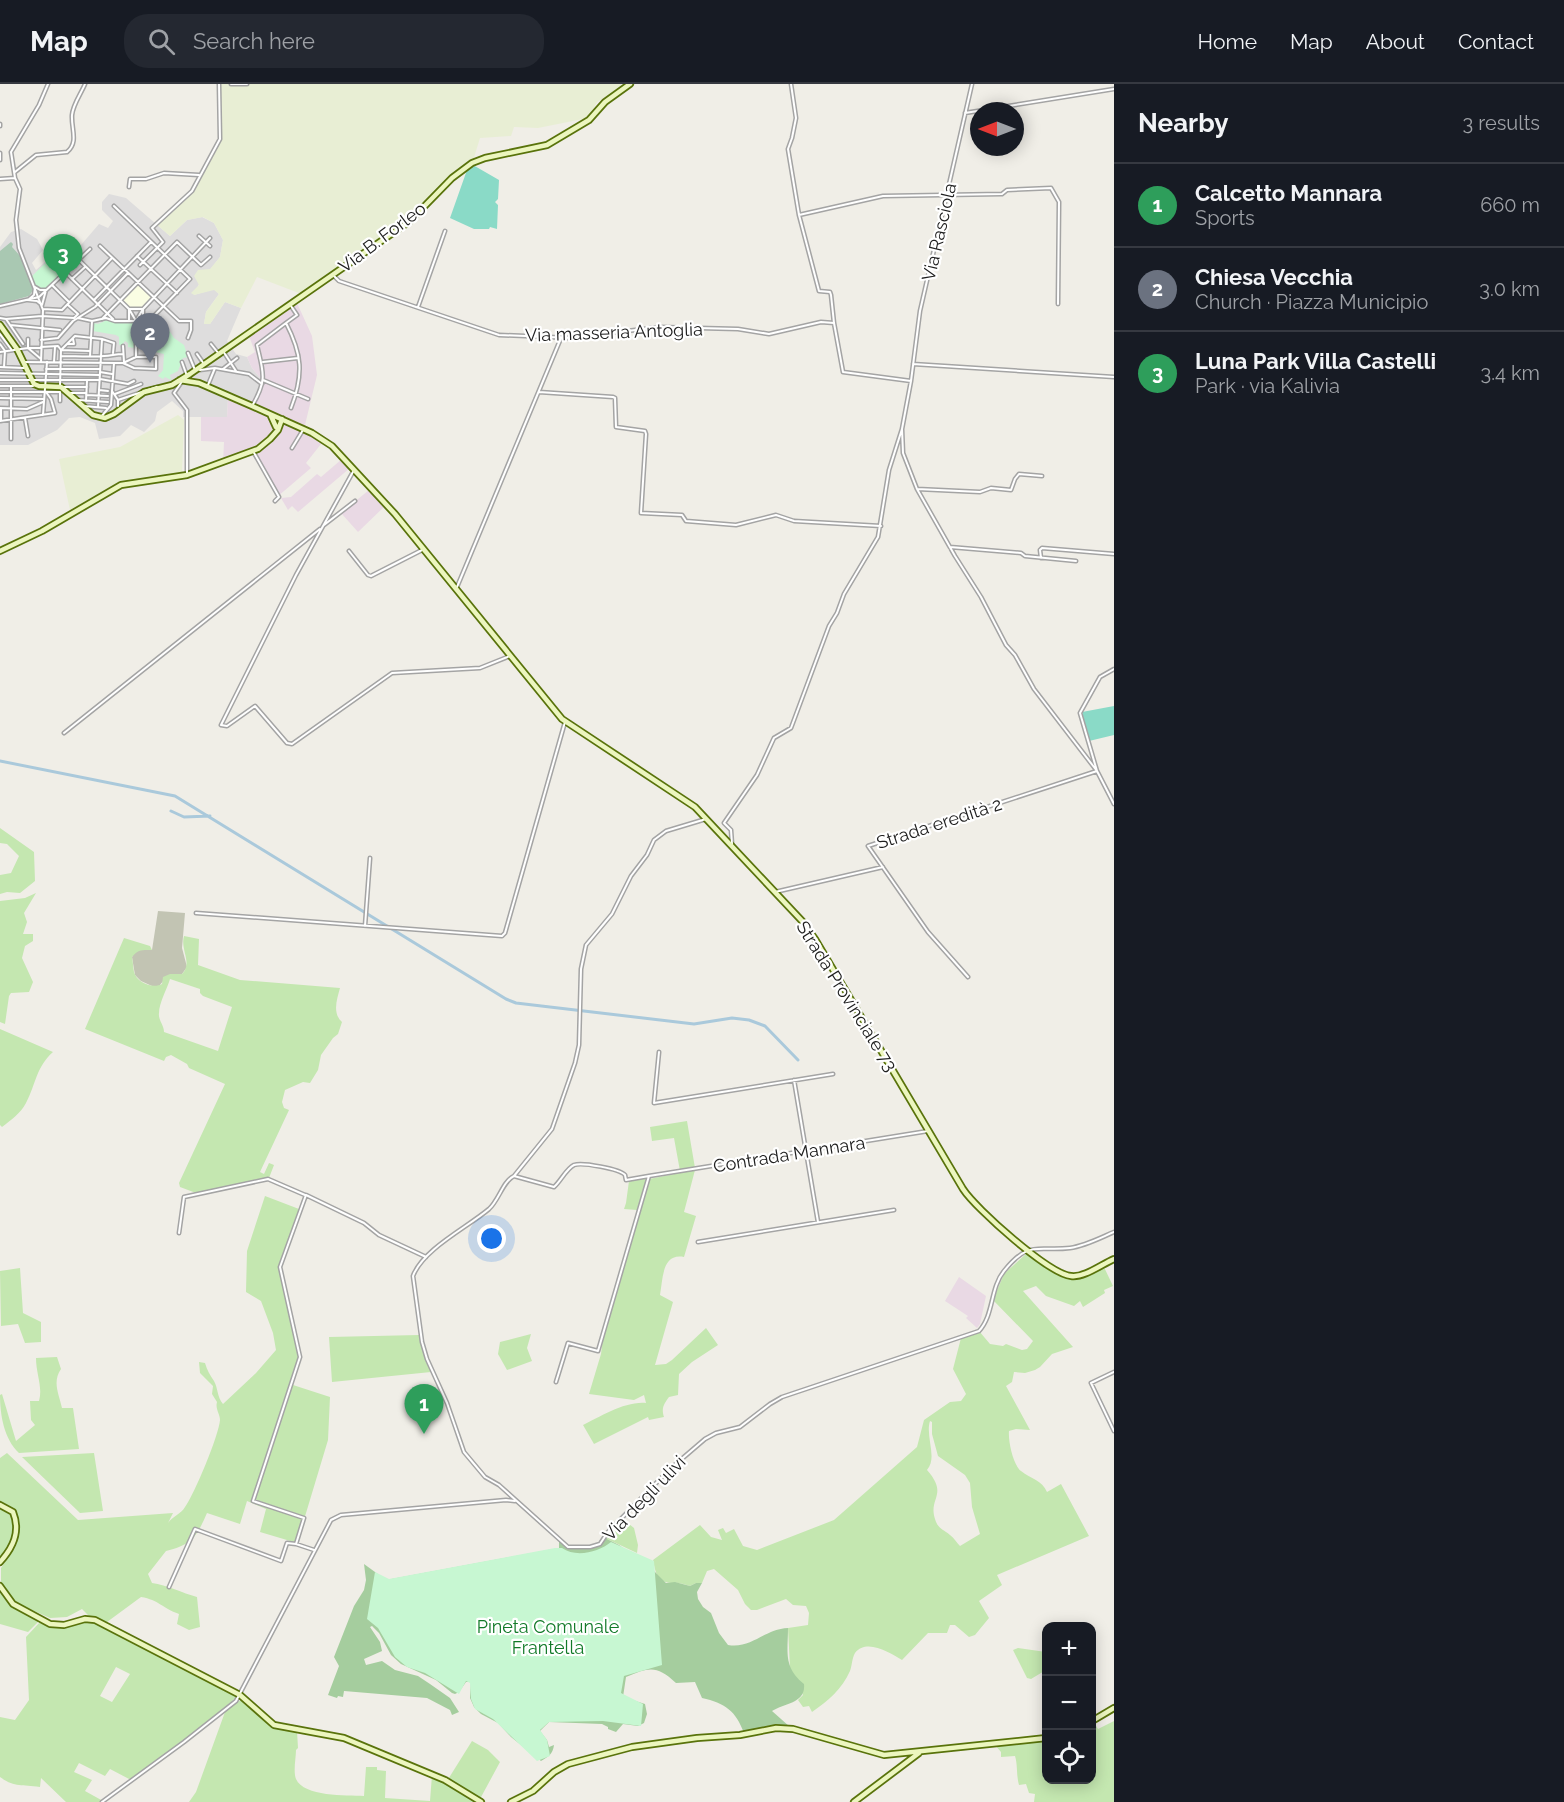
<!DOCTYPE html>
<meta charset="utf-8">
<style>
:root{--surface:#171b24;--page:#242831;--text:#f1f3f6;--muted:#9ea1a6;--line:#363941;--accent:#2563eb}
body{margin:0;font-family:Raleway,sans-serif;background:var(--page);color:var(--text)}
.controls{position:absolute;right:18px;bottom:18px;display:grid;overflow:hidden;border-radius:12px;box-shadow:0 3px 15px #0003}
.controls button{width:54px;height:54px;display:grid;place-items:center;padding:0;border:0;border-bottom:2px solid var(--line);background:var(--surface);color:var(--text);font:30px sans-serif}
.compass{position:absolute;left:970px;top:18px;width:54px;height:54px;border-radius:50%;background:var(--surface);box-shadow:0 3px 15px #0003;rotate:270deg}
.you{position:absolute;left:492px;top:1155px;width:21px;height:21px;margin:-15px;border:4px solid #fff;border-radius:50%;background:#1a73e8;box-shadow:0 0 0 9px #1a73e833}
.badge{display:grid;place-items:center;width:39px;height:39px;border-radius:50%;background:var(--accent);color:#fff;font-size:20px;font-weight:700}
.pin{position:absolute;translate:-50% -50px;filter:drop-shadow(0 2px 3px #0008)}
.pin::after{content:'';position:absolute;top:32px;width:21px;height:18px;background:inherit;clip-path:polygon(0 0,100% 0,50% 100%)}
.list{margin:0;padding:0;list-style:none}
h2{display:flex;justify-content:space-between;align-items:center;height:78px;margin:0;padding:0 24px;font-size:26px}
h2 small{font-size:20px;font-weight:400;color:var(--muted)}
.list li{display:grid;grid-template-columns:39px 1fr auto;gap:18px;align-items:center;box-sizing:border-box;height:84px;padding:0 24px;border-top:2px solid var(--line)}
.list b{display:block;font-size:22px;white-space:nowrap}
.list p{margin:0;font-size:20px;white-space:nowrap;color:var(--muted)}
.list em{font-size:20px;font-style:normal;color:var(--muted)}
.icon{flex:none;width:33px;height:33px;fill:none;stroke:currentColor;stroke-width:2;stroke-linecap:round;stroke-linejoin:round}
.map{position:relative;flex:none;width:1114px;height:1718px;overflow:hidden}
header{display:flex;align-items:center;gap:36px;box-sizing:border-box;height:84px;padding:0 30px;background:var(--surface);border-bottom:2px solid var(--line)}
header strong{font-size:28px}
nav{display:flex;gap:33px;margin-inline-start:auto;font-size:21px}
.search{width:420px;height:54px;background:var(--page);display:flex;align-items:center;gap:15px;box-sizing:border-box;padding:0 21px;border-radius:24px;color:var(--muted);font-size:22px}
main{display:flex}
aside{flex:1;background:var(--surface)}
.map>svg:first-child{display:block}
.residential{fill:#dedddd}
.industrial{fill:#e9d9e4}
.education{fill:#fafde3}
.construction{fill:#c2c4b3}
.farmland{fill:#e8eed4}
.grass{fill:#c4e7b0;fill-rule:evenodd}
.forest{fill:#a5cd9e}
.cemetery{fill:#a9c8b2}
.park{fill:#c7f7d2}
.pitch{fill:#8adac7}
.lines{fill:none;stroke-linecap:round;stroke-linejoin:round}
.canal{stroke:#aac9db;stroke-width:3}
.street-casing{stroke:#a4a4a4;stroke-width:5}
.secondary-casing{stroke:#59730b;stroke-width:8}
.street{stroke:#fff;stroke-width:2}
.secondary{stroke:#ecf6bf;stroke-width:4.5}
.labels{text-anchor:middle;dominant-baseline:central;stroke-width:4.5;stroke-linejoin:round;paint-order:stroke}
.street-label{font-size:18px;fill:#202020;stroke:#fff}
.park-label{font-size:18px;fill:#127a29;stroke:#fff}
</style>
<header>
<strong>Map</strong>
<div class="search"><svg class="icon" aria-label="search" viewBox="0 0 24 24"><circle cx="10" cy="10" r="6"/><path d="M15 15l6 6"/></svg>Search here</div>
<nav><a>Home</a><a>Map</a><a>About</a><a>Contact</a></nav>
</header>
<main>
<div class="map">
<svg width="1114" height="1718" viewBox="0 0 1114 1718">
<rect width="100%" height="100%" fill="#f0eee7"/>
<path class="residential" d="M109 110 126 114 170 152 187 136 202 133 214 139 223 156 220 173 199 200 194 211 214 205 219 210 206 228 204 240H210L225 218 241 224 227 257 236 270 247 273 252 284 261 295 257 310 250 318 228 314 227 333H183V327L172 317 157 328 155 337 144 348 131 341 120 352 99 355 95 339 80 333 69 334 57 346 28 361H0V163L11 148 21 145 37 155 43 166 32 179 36 186 60 165 69 175 99 140 108 144 113 137 102 126V118Z"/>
<path class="industrial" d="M297 219 312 252 317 291 305 341 325 355 306 379 311 384 277 413 253 370 223 380 224 358 201 357V333H227L228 314 231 309 250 318 257 310 261 295 252 284 247 273 255 268 249 252Z
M342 375 350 384 298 428 292 422 288 426 281 414 291 413 317 390 321 393Z
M369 406 386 421 358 448 341 429Z
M959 1193 986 1212 980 1240 977 1244 966 1234 968 1232 945 1217Z"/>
<path class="education" d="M137 200 153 213 143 224H129L122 216Z"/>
<path class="construction" d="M158 827 185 829 182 864 187 883 182 890 164 896 159 902H152L141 897 135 891 132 873 135 868 142 865 152 866Z"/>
<path class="farmland" d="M219 0H627L597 18 588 34 538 44 514 43 511 52 480 54 472 80 452 94 418 130 304 211 257 193 241 224 225 218 210 240H204L206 228 219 210 214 206 194 211 191 209 199 201 194 192 198 186 210 185 220 173 223 156 214 139 203 133 187 136 170 152 156 140 192 107 220 55Z
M178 331 184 336 182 389 117 399 70 426 59 375 120 363Z"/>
<path class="grass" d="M0 744 34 768 35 797 20 809 7 808 0 810V791L11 789 19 772 7 760 0 759Z
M36 809 24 829 27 838 23 850H33V857L25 862 22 874 33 898 29 908 11 909 9 912 5 940 0 938V817L25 814Z
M184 852 199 855 198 881 240 896 340 904C337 915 332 929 342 938L338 950 333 954 321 971 318 986 310 999 303 998 285 1006 282 1018 284 1024 289 1026 260 1088 264 1090 269 1079 274 1081 269 1094 196 1109 180 1103 179 1099 225 1000 189 984 187 980 171 971 166 973 164 977 85 945 124 854 150 862 152 866C143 866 138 865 132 873 133 878 133 883 134 888 137 899 153 905 162 900L163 893 170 890H182C193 879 180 866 184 852ZM170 895 200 905V909L203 912 232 923 218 967 164 948C164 941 158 936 159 929 159 919 167 905 170 895Z
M0 945 53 968C36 983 36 1000 26 1019 20 1030 11 1036 2 1043L0 1041Z
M687 1037 695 1084 680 1087 674 1054 652 1057 650 1043Z
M695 1086 684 1128 696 1132 684 1173C662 1169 663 1194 660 1211L673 1218 655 1281 666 1280 672 1276 706 1244 718 1261 692 1278 679 1290 678 1311 669 1313C664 1320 661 1324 664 1333L649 1336 648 1333 594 1360 583 1341C600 1333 625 1317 646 1319L644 1311 634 1316 589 1310 601 1270 604 1246 649 1095Z
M644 1094 646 1096 637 1126 624 1125 626 1119 629 1097Z
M265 1112 299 1125 281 1186 295 1243 299 1269 293 1301 330 1313 328 1356 297 1459 260 1448 266 1425 247 1417 240 1440 207 1429C197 1452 192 1461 166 1467L148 1490 152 1499C167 1501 182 1509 197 1513L200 1543 189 1546 177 1540 179 1530C162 1524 159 1516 141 1513L107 1538 89 1532 82 1525 67 1533 50 1534 14 1518 1 1498V1484L16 1462 18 1431 12 1424 0 1418V1374L7 1369 78 1436 173 1429 168 1439C173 1432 181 1430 185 1423 194 1411 219 1351 220 1336 220 1330 215 1325 217 1318L212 1310 213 1302 200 1289 199 1278 205 1279C207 1286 210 1291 214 1297 218 1304 217 1313 223 1320L256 1289 276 1266 273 1249 261 1217 246 1208 247 1167Z
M1027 1169C1033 1172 1038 1176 1043 1180 1070 1200 1075 1197 1103 1181L1113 1202 1104 1206 1105 1209 1083 1223 1080 1217 1074 1222 1046 1212 1036 1202 1023 1207 1073 1263 1052 1270 1040 1283 1035 1286 1025 1289 1014 1288 1012 1298 1006 1302 1030 1346 1016 1345 1009 1347C1008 1357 1013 1381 1021 1387 1031 1395 1042 1396 1047 1408L1061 1400 1089 1452 997 1491 1002 1501 979 1517 989 1534 975 1551 969 1553 955 1541H950L947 1549H928L902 1576C890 1569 867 1554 855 1569 852 1574 852 1582 850 1587 842 1605 828 1617 812 1628L809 1622 803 1623 798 1616 803 1611 790 1584 788 1544 808 1541 809 1529 806 1522 793 1521 786 1515 757 1526H751L745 1520 738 1506 714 1485 707 1487 702 1499H696L690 1502C685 1501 679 1498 675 1499 658 1499 656 1492 653 1476L700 1441 711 1453 722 1456 718 1446 723 1444 726 1449 734 1445 743 1462 757 1466 834 1436 917 1363 924 1336 950 1318 961 1317 966 1310 953 1285 961 1254 979 1247 990 1260 1003 1262 1006 1260 1022 1266 1027 1265 1033 1257 993 1216 1004 1190ZM930 1337 932 1338V1350L938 1372 965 1391 970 1399 972 1423 980 1450 960 1462C957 1459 954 1454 950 1451 943 1445 938 1445 935 1435 928 1414 949 1411 927 1386 938 1374 925 1352 930 1337Z
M20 1184 23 1229 41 1238V1258L25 1259 18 1240 1 1242 0 1187Z
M531 1250 527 1264 532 1277 507 1286 498 1270 500 1258Z
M419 1251 431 1288 332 1298 329 1253Z
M57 1273 61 1285C52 1298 59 1310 62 1324H73L79 1365 19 1369C4 1355 0 1331 0 1311L2 1310 16 1357 35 1341 31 1336 30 1317H39C43 1303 36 1290 36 1274Z
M94 1369 103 1427 80 1429 22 1373Z
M0 1422 12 1429 15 1452 0 1477Z
M619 1438 629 1440 634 1444 638 1461 637 1469 605 1454Z
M0 1503 9 1517 39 1537 28 1548 0 1540Z
M91 1535 236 1610V1614L196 1648 131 1696 110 1685 105 1692 79 1679 74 1688 92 1696 85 1707 103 1717 100 1718H66L41 1694 40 1703C21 1700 15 1704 0 1693V1633L15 1636 29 1616 26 1553 40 1538H44L53 1542ZM116 1583 130 1590 112 1618 100 1612Z
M1018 1564 1046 1568V1586L1031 1595 1027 1594 1013 1566Z
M242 1616 274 1641 297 1647 298 1664 296 1666C296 1674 293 1687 296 1695 304 1713 346 1711 364 1712L366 1683H377V1686L386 1687 385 1714 430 1717 432 1691 481 1718H189L196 1708 225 1628 236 1618Z
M1093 1637 1098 1645 1114 1637V1718H1034L1035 1710 1029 1709 1026 1700 1019 1701C1016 1690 1018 1682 1015 1672L1001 1673V1668L995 1661 1046 1655V1696H1092Z
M472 1657 488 1666 500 1678 480 1715 447 1697Z"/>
<path class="forest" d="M605 1454 619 1461 655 1488 666 1499 675 1498 690 1502 696 1499H702L697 1508 698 1515 703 1523 711 1529 719 1549 728 1561C752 1565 764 1545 788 1544 788 1568 783 1583 804 1600 806 1619 785 1619 772 1627L790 1643 744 1649C736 1627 725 1619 702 1614L695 1598 676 1599C657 1581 649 1583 626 1593L623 1613 645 1620 647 1630 644 1639 638 1642 623 1640 616 1648 608 1645V1643L602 1640 549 1638 540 1647 547 1656 549 1663 554 1661C553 1670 548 1673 541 1677L511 1653 498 1639 481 1630 474 1623 470 1614 471 1598H466L459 1608 455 1610 452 1609 436 1596 401 1580 391 1571 379 1549 372 1542 370 1543 380 1558 382 1567 364 1575 366 1581 382 1577 395 1586 418 1592 430 1600 450 1614 459 1628 452 1631 450 1626 427 1614 344 1607 343 1613 338 1612 337 1614 328 1611 339 1582 334 1573 354 1522 364 1506 366 1496 364 1480 386 1496 559 1464V1457C573 1466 593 1469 605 1454Z"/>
<path class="cemetery" d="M11 158 13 160 12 163 22 174 33 206 29 212 0 220V167Z"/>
<path class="park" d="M59 166 71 179 46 205 42 206 35 203 31 193Z
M107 236 115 239H135V264L128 263V259L125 257 122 261H119V253L116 251 93 247V239L98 240Z
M159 236 163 237 174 254 184 261 188 273 183 274 178 287 170 291 171 296 165 293 163 295 158 292 163 286 164 270 138 264V239Z
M611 1458 654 1477 662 1581 624 1592 621 1609 643 1620 641 1642 603 1637 549 1638 540 1646 547 1656 550 1672 537 1677 493 1635 475 1625 471 1615 470 1599 466 1597 459 1610 425 1589 407 1583 395 1573 378 1544 367 1535 375 1488 389 1495 555 1464H562C576 1474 599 1468 611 1458Z"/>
<path class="pitch" d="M473 81 499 96 498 115 495 118 498 121 497 145 490 143 489 145H474L450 134 467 86Z
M1114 622V651L1089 657 1082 628Z"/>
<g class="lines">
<path class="canal" d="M0 677 175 712 506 915 516 919 694 940 732 934 749 936 765 942 798 976
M171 727 184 733 210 732"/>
<g class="street-casing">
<path id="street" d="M231 0H247
M791 0 796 34 792 54 788 65 799 131 819 207 830 208 831 211 834 239 843 288 911 297 902 345 903 369 917 405 955 472 981 513 1006 561 1015 571 1034 605 1097 687 1114 720
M965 29 1114 5
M0 40V42
M0 69V76
M15 88 36 71 67 68C79 58 71 45 72 31 73 20 81 10 85 0
M15 94 11 68 39 21 48 0
M0 95 15 94 20 105 16 136 19 164 43 226 41 278
M129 103 130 95H146L164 89 199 91
M799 131 883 112 1002 110 1007 106 1051 104 1059 118 1058 220
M199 152 210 162
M100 162 179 237H191V246L188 254
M137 172 177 209
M79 176 129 225 136 237V273
M140 181 163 158 152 144 192 107 220 55 219 0
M66 189 113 235
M334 192 339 197 499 251 572 254 659 243 738 245 769 250 821 238 834 239
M72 195 85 183
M52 201 69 218
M35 203 40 206H46L42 221 37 217 28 216 34 211Z
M94 216 151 158
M0 222 39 213 90 165
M418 223 445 147
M43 225 62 226 112 174
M0 234 6 235 23 260
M78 234 92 237 106 234 115 237H149L190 195 114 122
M6 235 42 232 74 234 78 230 68 221
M102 235 177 158 201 181 210 173
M129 236V225H143V237
M136 237 143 225 210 154
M286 239 297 231 291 222
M10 241 60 246
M0 250 11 265
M28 255V264
M41 256 58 254 73 237 95 223 128 189
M0 260 5 267 4 283
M67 260H74L73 255
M211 260 219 270
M123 262 124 278
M41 263 58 262 61 266
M29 264H41
M61 266 75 252 102 255 114 259 113 269
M61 266 90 267
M223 267 236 287
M0 268 28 264 41 275
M188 269 195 286
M197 270 204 280
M61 272C75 272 90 273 104 272 111 272 115 270 123 270
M90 272 92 237
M23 278 116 279H123L136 273H156V285L134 284 123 279
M54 278 55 263
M182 278 187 292
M263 278 298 274
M913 280 1114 293
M0 283 24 284
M198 284 200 286 215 284 249 290 262 300
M46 285H100
M223 285 237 274
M100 288 112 290
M0 289 100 291
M100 295 128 300 134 297
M0 296H100
M183 296 174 309 187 326V391
M263 296 308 315
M911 297 920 227 972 0
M208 301 215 284
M0 302H33
M60 302 61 266
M61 303H87
M99 306 108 307
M112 307 118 316V322
M0 308H60
M539 308 613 313 615 314 616 343 645 347 646 350 641 429 682 431 686 437 736 441 776 431 794 437 881 442
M70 309H86
M115 310 141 300
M86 311 108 312
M0 314 44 315
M78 316 108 318
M118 316 157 303
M60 317V308
M86 317 87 297
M84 322 106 324
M252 322C268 295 263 288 257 261L286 239C302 270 304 290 291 324
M98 323 102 255
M0 324 27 325 43 318
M43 331 47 278
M101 333 111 321 114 279
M25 334 28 352
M0 337 55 329 51 315 46 308
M1 337V325
M11 355V302
M292 364 303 346
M253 367 279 413 275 417
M354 386 296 491 221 641 227 642 255 622 287 659 292 660 392 589 480 584 510 572
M917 405 980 408 991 404 1011 406 1015 395 1019 390 1042 392
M324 441 355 417
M950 463 1021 469 1025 472 1076 477
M349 467 368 491 371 492 424 465
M1041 474 1040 466 1042 464 1114 470
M457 503 561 254
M64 649 320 445
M706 735 666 747 654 756 647 771 631 792 612 830 586 861 581 885 579 961 575 979 552 1045 514 1092C503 1097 499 1116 489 1125 468 1143 423 1165 413 1192L422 1258 427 1275 447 1319 464 1368 485 1393 499 1401 568 1463H590L600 1460 608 1448 670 1385 705 1355 716 1349 740 1343 770 1320 782 1313 979 1247C994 1231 990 1204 1004 1187 1030 1155 1037 1168 1070 1164 1085 1162 1100 1154 1114 1148
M732 760 731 746 724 739 757 691 774 654 791 644 829 542 837 529 844 510 878 453 889 386 902 345
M775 808 883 783
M196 829 502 852 505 849 565 638
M365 842 370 774
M968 893 928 848 868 762 1097 687 1080 629 1100 593 1114 585
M659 968 654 1019 833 990
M794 996 818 1138
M514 1092 554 1103C561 1097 566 1085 574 1081 582 1078 620 1085 625 1091L626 1096 649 1092
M179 1149 184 1113 268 1095 305 1111
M698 1158 894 1126
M1114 1288 1091 1299 1114 1347
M556 1298 568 1259 598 1267 649 1092 928 1047
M314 1466 296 1460 304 1434 253 1417 300 1273 280 1183 306 1111 364 1139 379 1151 426 1173
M169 1503 195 1445 281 1477 287 1459 296 1460
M102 1718 184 1658 236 1617 331 1436 341 1431 506 1416 515 1417"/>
</g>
<g class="secondary-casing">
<path id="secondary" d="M0 241 17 265 34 300 39 302 61 303 93 331 105 334 114 330 144 308 172 301 190 290 410 137 452 94 472 79 485 74 547 61 589 36 605 18 630 0
M180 296 199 299 252 322 312 349 332 362 395 430 562 635 695 723 803 838 815 855 963 1105C976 1125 1049 1190 1071 1192 1084 1194 1102 1180 1114 1175
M271 332 276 343
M0 467 42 447 121 401 187 391 258 365 270 355 278 346 282 335
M0 1421 13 1428C21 1448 13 1464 0 1478
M0 1502 13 1520 50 1540 64 1541 85 1535 95 1536 240 1611 274 1641 344 1654 445 1696 481 1718
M1092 1637 1114 1624
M511 1718 533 1707 554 1688 568 1680 632 1663 697 1654 740 1651 776 1644 793 1645 884 1671 1046 1654
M854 1718 919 1669"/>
</g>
<use href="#street" class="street"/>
<use href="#secondary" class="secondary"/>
</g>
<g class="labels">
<g class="street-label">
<text transform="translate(939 148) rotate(-77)">Via Rasciola</text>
<text transform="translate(382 153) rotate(-37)">Via B. Forleo</text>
<text transform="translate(614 248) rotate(-2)">Via masseria Antoglia</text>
<text transform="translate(939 739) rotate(-18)">Strada eredità 2</text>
<text transform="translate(847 912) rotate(58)">Strada Provinciale 73</text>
<text transform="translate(789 1070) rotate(-9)">Contrada Mannara</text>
<text transform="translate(644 1414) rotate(-46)">Via degli ulivi</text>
</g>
<g class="park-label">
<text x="548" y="1542">Pineta Comunale<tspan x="548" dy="21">Frantella</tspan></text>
</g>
</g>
</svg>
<div class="controls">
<button>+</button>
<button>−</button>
<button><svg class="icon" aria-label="locate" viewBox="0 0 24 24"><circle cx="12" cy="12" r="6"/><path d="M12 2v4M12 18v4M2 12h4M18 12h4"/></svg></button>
</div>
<svg class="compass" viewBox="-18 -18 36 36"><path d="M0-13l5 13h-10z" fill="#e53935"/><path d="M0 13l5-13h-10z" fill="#9ea1a6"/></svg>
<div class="you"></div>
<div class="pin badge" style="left:424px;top:1350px;background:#2e9e5b">1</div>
<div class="pin badge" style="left:150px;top:279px;background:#6b7280">2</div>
<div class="pin badge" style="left:63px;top:200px;background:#2e9e5b">3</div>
</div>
<aside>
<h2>Nearby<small>3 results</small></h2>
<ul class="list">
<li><span class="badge" style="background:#2e9e5b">1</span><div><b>Calcetto Mannara</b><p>Sports</p></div><em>660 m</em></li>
<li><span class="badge" style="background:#6b7280">2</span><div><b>Chiesa Vecchia</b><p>Church · Piazza Municipio</p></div><em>3.0 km</em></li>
<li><span class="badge" style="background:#2e9e5b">3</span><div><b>Luna Park Villa Castelli</b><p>Park · via Kalivia</p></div><em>3.4 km</em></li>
</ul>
</aside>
</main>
